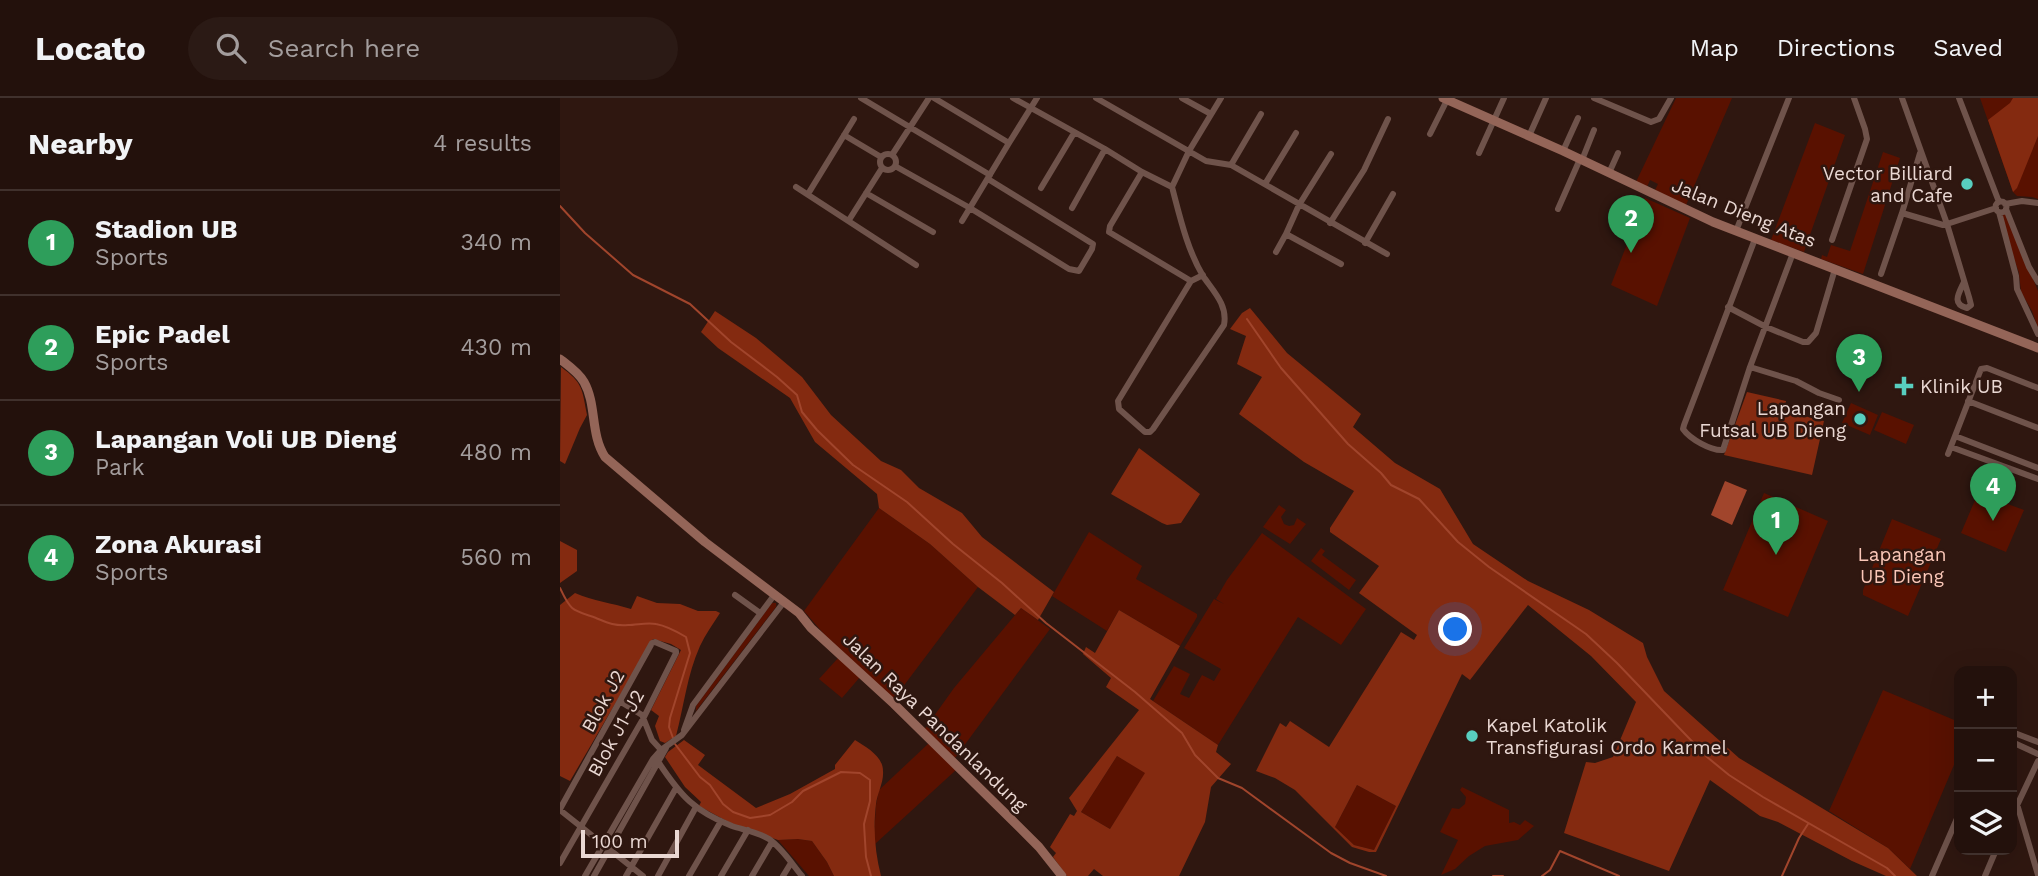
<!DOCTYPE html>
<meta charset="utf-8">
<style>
:root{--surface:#23110c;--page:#2b1a15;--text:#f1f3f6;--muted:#a39d9d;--line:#40312d;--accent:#58cebf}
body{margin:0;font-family:"Work Sans",sans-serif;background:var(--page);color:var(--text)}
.controls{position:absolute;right:21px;bottom:21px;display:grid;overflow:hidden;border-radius:14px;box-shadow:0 7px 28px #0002}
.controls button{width:63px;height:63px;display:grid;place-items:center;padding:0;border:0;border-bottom:2px solid var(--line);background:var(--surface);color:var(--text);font:35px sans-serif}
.scale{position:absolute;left:21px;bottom:18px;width:98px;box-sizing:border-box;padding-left:7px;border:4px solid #ead8d3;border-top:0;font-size:19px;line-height:24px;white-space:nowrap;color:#ead8d3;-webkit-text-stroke:5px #2f1710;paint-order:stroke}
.you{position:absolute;left:896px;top:532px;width:24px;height:24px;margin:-18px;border:5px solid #fff;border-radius:50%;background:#1a73e8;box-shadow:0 0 0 10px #1a73e833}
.badge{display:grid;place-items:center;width:46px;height:46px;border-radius:50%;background:var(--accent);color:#fff;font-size:23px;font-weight:700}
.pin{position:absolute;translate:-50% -58px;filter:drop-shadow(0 2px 4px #0008)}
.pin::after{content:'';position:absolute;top:37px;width:24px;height:21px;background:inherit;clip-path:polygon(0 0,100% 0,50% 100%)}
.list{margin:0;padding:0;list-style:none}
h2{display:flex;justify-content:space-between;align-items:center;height:91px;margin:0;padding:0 28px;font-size:30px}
h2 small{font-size:23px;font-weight:400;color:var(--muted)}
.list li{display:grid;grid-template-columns:46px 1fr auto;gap:21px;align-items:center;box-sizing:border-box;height:105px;padding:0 28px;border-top:2px solid var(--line)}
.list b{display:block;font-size:26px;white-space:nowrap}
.list p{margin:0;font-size:23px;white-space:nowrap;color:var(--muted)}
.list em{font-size:23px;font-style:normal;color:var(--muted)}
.icon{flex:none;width:38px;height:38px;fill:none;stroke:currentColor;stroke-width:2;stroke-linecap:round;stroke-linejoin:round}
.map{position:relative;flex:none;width:1478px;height:778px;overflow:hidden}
header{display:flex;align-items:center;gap:42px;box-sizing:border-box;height:98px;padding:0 35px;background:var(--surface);border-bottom:2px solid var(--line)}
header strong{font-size:33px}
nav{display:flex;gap:38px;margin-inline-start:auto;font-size:24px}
.search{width:490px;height:63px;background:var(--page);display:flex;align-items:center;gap:18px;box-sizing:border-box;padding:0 24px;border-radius:38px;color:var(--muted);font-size:26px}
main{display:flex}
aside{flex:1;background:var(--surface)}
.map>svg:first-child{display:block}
.green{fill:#591100}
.forest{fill:#842a10;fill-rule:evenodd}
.water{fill:#a1452c}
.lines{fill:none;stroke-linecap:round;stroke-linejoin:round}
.stream{stroke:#a1452c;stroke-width:2}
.street{stroke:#6f534b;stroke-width:6}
.secondary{stroke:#946558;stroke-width:9}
.poi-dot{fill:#58cebf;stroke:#2f1710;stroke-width:2.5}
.labels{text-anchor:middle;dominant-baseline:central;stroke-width:5;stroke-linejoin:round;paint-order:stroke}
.poi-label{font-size:19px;fill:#ead8d3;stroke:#2f1710;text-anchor:end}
.street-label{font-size:19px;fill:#ead8d3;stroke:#2f1710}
.park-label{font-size:19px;fill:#fbc7b8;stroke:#2f1710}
</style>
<header>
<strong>Locato</strong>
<div class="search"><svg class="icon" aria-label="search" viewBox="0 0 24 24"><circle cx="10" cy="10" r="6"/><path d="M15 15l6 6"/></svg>Search here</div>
<nav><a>Map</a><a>Directions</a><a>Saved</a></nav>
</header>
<main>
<aside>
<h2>Nearby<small>4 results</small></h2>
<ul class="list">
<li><span class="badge" style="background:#2e9e5b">1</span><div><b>Stadion UB</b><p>Sports</p></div><em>340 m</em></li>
<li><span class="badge" style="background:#2e9e5b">2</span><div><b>Epic Padel</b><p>Sports</p></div><em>430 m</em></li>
<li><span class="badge" style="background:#2e9e5b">3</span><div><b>Lapangan Voli UB Dieng</b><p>Park</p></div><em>480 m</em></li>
<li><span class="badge" style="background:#2e9e5b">4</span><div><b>Zona Akurasi</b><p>Sports</p></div><em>560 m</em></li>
</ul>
</aside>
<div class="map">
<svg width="1478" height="778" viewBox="0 0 1478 778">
<rect width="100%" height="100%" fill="#2f1710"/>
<path class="green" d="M1116 0H1172L1126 107 1095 92 1098 86 1090 82 1087 89 1076 84Z
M1420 0H1478V101L1472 99 1457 98 1453 94Z
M1255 25 1285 37 1244 154 1211 142Z
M1323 54 1340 60 1303 176 1261 161 1262 157 1267 159 1271 147 1290 153Z
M1085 100 1130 120 1097 208 1051 187Z
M1444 116 1447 117 1478 193V230L1472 213 1461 194 1459 175 1440 120Z
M1291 305 1318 317 1310 337 1282 325Z
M1322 314 1354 327 1346 346 1314 332Z
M1204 395 1268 423 1228 519 1163 492Z
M1418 395 1464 412 1446 454 1401 435Z
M719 407 726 412 721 419 724 426 729 428 734 427 737 420 746 426 730 446 703 429Z
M319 410 370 446 418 489 333 602 264 536 244 513Z
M1332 421 1381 441 1348 518 1303 497V492Z
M529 434 582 468 576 481 637 516V519L620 548 559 512 547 533 492 498Z
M702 435 806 511 781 547 738 519 658 647 593 603 614 568 630 576 620 596 629 600 642 577 654 583 661 571 624 550 654 501 664 506 656 501 667 482Z
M761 450 765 453 762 457 796 482 789 492 751 463Z
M212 505H216V509L136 613V608Z
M461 510 490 531 395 660 364 632 394 590Z
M279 559 300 579 282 600 259 581Z
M1323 592 1399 624V655L1350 771 1328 750 1269 713Z
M369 645 396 672 315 746 314 738 316 707 319 692Z
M557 658 586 675 550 731 521 714Z
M797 687 836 708 814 752 794 747 775 729Z
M902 689 949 712V725L954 724 960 727 965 722 974 728 958 742 925 748 909 758 895 771 881 777 898 742 880 734 892 710 899 711 905 706 906 699 900 692Z
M238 741 252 743 267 764 274 778H249L218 742Z"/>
<path class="forest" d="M1453 0H1478V38L1457 90 1453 94 1428 22 1450 5Z
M690 210 727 255 801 316 793 329 835 365 880 391 913 446 968 483 1029 512 1083 545 1087 559 1104 593 1179 660 1328 750 1357 778H1326L1292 763 1218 724 1200 718 1150 682 1109 773 1004 735 1026 664 1035 665 1053 659 1076 604 1031 558 968 507 910 582 902 576 816 754H809L792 749 735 692 715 680 696 673 720 625 726 629 730 623 769 649 841 534 854 542 857 537 799 495 819 468 770 434V430L794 393 744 364 679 316 702 279 677 266 686 238 670 231 682 215ZM797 687 836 708 814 752 794 747 775 729Z
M155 213 196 240 242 279 271 317 321 363 341 372 359 390 402 415 422 439 494 494 478 522 461 510 455 517 418 489 370 446 319 410 317 396 255 344 230 300 158 250 141 234Z
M1 269C23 285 22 291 27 317L20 330 5 366 0 363Z
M1187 294 1226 303 1225 313 1264 323 1252 377 1164 357Z
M579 350 640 396 621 425 607 427 602 425 551 396Z
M0 443 17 452V473L0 485Z
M15 495C33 503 52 505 71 511L77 498 97 505 120 506 138 513H156L160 515C153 526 145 537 140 548 127 577 124 608 116 638L105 645 100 643 95 628 99 618 91 612 121 552 111 546 93 541 10 683 0 678V507Z
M559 512 620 548 590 601 658 647 656 654 671 666 651 689 645 724 619 778H543L534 771 528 778H507L493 759 496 755 490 749 510 716 514 718 517 713 509 700 579 612 546 589 551 580 523 556 526 549 535 555ZM557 658 585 675 550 731 521 714Z
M124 642 145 657 138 667 196 710 230 696 275 671V667L295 642C306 649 323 658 323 673 324 684 317 696 316 706 313 731 315 754 321 778H274L267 764 252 743 238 741 218 742 174 727 139 708 141 704 125 689 105 659 108 654Z"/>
<path class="water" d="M1165 383 1187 392 1172 427 1151 417Z"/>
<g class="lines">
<path class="stream" d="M0 108 25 135 73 177 130 206 171 244 217 279 237 297 242 314 257 332 293 367 347 404 393 446 442 485 486 525 575 594 622 635 635 657 658 680 682 690 771 755 790 765 826 778
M687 221 721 270 788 346 821 375 831 387 859 401 898 444 929 469 1026 536 1057 565 1147 659 1169 677 1203 699 1327 770 1335 778
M0 490C11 514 13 512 36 520 48 525 54 528 68 527 77 527 87 524 96 526 107 528 116 533 126 539L130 555 110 620 109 629 113 640
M115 646 140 679 150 687 163 706 173 714 190 720 210 717 232 704 243 693 281 674 300 675 310 682V703L304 726 306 759 311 778
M933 778H943
M982 778 990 772 1000 753 1059 778
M1222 778 1239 740 1248 726"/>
<path class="street" d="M301 0 430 77
M374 0 449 45 477 0
M453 0 545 51 512 110
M536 0 646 63 671 67 827 156
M622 0 651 16
M1034 0 1091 24 1099 21 1111 0
M1342 0 1387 126 1436 110
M1399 0 1439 104
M870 36 887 2
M284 37 321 59
M969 38 986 0
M545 51 582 74 612 89C620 119 627 151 643 178 653 193 668 207 664 227L593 331 590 334H585L559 311 558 303 631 183 643 177
M1003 53 1018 20
M919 55 944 0
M320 64a8 8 0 1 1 16 0a8 8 0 1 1-16 0Z
M332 57 369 0
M1022 62 1034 32
M671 67 701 16
M335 68 410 110 509 171 519 173 532 151 533 146 428 81
M582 74 550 128 549 134 631 183
M1049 75 1058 55
M705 86 736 35
M236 89 356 167
M612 89 629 53 661 0
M481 90 514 35
M306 95 373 134
M248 96 294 21
M1435.5 109a5.5 5.5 0 1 1 11 0a5.5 5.5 0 1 1-11 0Z
M1445 106 1462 103 1478 105
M998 111 1020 61
M1446 111 1469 169 1478 184
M1439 114 1456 178 1457 191 1478 236
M1342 115 1383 127 1387 126 1409 199 1411 207 1407 210C1391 206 1399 195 1404 184
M289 122 322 70
M402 123 449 45
M770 125 804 72 828 21
M1176 133 1229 0
M726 136 781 166
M1272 142 1307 41 1305 31 1294 0
M805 145 833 96
M716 154 726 136 739 107 771 56
M1233 155 1190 269 1236 283 1259 295 1279 302
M1321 176 1342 115 1360 55
M1168 209 1206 229 1243 244H1248L1256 235 1275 171
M1190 269 1163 352C1151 353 1130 341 1123 331L1124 327 1195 141
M1408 303 1478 330
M1395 338 1478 370
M1391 349 1478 381
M1388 356 1421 271 1427 270 1478 290
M175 497 200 515
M61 604 82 617 92 642 103 654
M124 632 133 607 215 496
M1452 634 1478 644
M1452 644 1478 656
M99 665C121 698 134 713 172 728 184 732 198 734 209 741 222 750 232 766 242 778
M1457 706 1478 777
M0 711 92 545 95 544 116 553V555L83 621 0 765
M0 712 83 778
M1452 718 1478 663
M25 778 93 661 101 652 122 637 224 504
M34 778 106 650
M66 778 116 690
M98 778 136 709
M129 778 161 723
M161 778 188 732
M192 778 212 744
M223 778 231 765
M1372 778 1399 716
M1425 778 1436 752"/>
<path class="secondary" d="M883 0 1003 53 1153 124 1478 250
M0 261C9 268 19 275 24 284 37 307 30 336 45 359L145 444 239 515 251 530 334 606 452 722 479 749 502 778"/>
</g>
<g class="poi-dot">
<circle cx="1407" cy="86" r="7"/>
<path d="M1340.5 277.5h7v7h7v7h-7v7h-7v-7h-7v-7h7z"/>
<circle cx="1300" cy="321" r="7"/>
<circle cx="912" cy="638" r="7"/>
</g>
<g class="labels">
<g class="poi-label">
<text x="1393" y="75">Vector Billiard<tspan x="1393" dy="22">and Cafe</tspan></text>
<text x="1360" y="288" text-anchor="start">Klinik UB</text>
<text x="1286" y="310">Lapangan<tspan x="1286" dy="22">Futsal UB Dieng</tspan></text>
<text x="926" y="627" text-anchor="start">Kapel Katolik<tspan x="926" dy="22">Transfigurasi Ordo Karmel</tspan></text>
</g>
<g class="street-label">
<text transform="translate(1184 115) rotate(22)">Jalan Dieng Atas</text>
<text transform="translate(43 603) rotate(-61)">Blok J2</text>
<text transform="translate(375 624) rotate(44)">Jalan Raya Pandanlandung</text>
<text transform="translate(56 635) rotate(-61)">Blok J1-J2</text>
</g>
<g class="park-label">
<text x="1342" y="456">Lapangan<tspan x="1342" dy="22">UB Dieng</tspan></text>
</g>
</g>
</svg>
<div class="controls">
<button>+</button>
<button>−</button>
<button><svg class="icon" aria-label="layers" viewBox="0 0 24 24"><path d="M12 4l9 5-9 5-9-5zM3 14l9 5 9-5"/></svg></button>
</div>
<div class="scale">100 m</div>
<div class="you"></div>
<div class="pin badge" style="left:1216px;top:457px;background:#2e9e5b">1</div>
<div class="pin badge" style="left:1071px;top:155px;background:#2e9e5b">2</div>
<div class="pin badge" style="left:1299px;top:294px;background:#2e9e5b">3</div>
<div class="pin badge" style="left:1433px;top:423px;background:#2e9e5b">4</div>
</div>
</main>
